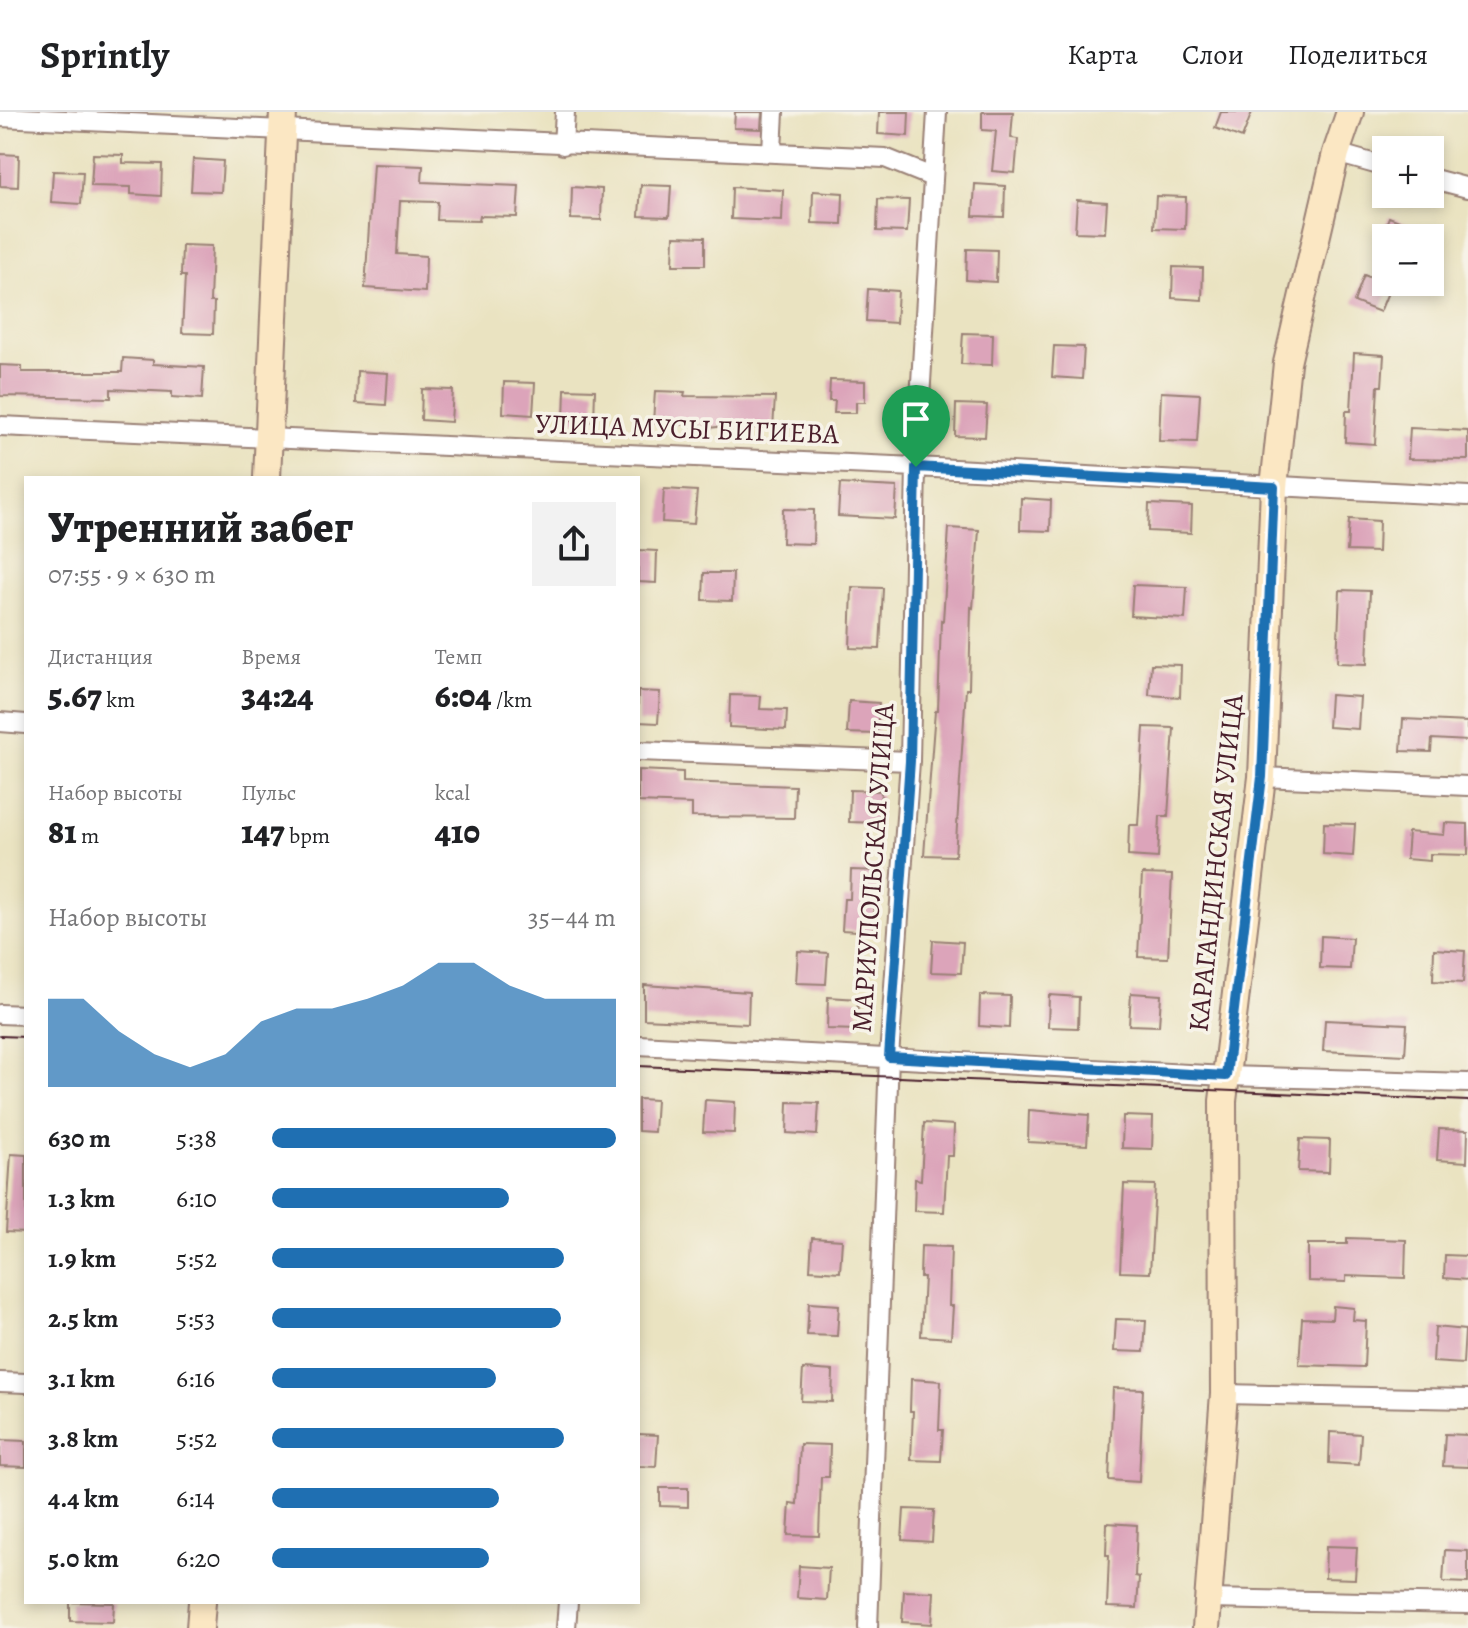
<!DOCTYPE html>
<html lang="ru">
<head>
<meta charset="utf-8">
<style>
  :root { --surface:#fff; --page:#f2f2f2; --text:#202124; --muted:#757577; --line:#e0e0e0; --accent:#1f6fb2 }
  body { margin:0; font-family:Alegreya,serif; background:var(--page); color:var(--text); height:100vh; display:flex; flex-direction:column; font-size:30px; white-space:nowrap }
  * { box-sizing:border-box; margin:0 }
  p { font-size:26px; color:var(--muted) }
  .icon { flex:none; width:44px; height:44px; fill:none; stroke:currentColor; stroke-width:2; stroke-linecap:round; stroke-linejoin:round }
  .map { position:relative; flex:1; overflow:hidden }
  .drawer { position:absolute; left:24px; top:364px; width:616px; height:1128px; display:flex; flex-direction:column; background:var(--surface); border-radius:0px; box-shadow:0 4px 12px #0003 }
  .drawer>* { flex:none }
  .tools { position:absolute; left:1372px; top:24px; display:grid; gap:16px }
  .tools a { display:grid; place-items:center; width:72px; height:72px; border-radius:0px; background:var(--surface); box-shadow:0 4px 12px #0003; font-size:40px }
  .pin { position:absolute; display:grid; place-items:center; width:68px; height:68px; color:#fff; margin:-82px -34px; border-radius:50% 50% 50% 0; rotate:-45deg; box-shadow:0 0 8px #0007 }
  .pin .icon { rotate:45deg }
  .round { display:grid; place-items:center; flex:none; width:84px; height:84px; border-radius:0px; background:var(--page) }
  .head { display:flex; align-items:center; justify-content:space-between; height:136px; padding:0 24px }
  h1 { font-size:44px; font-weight:800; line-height:60px }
  .stats { display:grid; grid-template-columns:repeat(3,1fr); gap:12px; height:136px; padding:8px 24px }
  .stats div { display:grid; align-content:center }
  .stats b { font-size:34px; font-weight:800 }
  .stats small { font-size:22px; font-weight:400 }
  .stats p { font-size:22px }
  .chart { height:224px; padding:16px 24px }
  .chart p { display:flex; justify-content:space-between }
  .chart svg { width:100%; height:144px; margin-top:8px; fill:var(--accent); opacity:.7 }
  ul { padding:0 24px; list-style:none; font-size:26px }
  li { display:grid; grid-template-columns:128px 96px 1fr; align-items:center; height:60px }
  li i { height:20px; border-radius:10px; background:var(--accent) }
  header { display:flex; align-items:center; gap:48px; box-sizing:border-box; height:112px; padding:0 40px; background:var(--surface); border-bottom:2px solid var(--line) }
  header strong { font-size:38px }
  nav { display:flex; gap:44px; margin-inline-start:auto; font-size:28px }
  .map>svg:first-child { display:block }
  .building { fill:#dca4ba }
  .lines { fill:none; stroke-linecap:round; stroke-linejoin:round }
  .street-casing { stroke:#9a8176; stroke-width:22 }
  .secondary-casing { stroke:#9a8176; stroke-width:30 }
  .street { stroke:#fff; stroke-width:18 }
  .secondary { stroke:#fbe7c3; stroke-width:26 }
  .tram { stroke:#4a1f2b; stroke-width:2 }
  .route-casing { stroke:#fff; stroke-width:16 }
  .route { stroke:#1f6fb2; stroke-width:10 }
  .labels { text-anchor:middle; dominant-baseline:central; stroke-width:7; stroke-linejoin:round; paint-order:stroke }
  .street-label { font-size:28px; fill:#4a1f2b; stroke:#f7f3e8 }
</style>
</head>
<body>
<header>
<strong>Sprintly</strong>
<nav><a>Карта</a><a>Слои</a><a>Поделиться</a></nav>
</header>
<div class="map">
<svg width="1468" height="1516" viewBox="0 0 1468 1516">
  <rect width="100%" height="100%" fill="#f7f3e8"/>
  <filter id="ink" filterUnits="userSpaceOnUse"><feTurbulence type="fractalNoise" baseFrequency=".0125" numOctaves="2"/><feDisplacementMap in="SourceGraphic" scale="16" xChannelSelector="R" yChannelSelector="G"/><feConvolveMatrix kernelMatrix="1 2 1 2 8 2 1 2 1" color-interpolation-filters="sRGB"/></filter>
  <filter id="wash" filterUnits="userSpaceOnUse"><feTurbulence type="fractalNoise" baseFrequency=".006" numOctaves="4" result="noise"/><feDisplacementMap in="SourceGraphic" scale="32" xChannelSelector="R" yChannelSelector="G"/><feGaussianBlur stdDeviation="1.8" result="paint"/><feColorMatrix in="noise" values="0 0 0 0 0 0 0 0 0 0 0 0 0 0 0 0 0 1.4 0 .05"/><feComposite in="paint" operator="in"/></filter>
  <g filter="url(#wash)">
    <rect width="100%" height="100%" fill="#eae3c1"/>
    <g id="blocks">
      <path class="building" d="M735,0H762L761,17L734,16Z
        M879,0H909L908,24L878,22Z
        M982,0H1013L1011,26L1018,27L1015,61L992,59L996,19L982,18Z
        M1221,0H1252L1242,26L1215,16Z
        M0,42L19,43L18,75L0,74Z
        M93,42L123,43V51L162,52L161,84L131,82V75L91,74Z
        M193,47L223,49L221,80L191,79Z
        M373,52L423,54L422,70L519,74L517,105L480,104L479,109L437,108L438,90L400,89L397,142L426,144L425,180L365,176Z
        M53,59L83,60L81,92L51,90Z
        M975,72L1005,74L1004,105L973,104Z
        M641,73L671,74L669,105L639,104Z
        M572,75L602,77L601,108L571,107Z
        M732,75L783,78L782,109L731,107Z
        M813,79L843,81L842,112L812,111Z
        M1156,84L1186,85L1185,117L1154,116Z
        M878,87L909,88L907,120L877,119Z
        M1077,88L1107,90L1105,121L1075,120Z
        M1389,105L1439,125V126H1381Z
        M674,124L705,125V153H673Z
        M182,133L212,134L210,190H214L213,222L182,221L185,164H181Z
        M967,137L997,138L996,170L966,168Z
        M1173,155L1203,156L1202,188L1172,186Z
        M1364,163L1391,173L1380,200L1354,190Z
        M868,177L898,179L896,211L866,209Z
        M963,221L993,222L992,253L961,252Z
        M1054,234L1084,235L1082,267L1052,265Z
        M1354,241L1384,243L1382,274H1378L1375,332L1345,330L1346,299H1351Z
        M123,246L153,248V252L204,255L202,287L172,285V280L111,277V286L0,284V253L22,254V260H122Z
        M357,259L388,261L386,293L356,291Z
        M830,268L865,269V290H856V301H834L835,289H829Z
        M504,270L535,271L533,303L503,301Z
        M422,277L453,278L451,310L421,308Z
        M565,277L595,278L594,310L564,308Z
        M655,279L685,280L684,284L775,285L773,317L725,314L701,317V313L653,311Z
        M1161,280L1200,282L1197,330L1159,329Z
        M956,292L987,293L985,325L955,324Z
        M1410,316L1468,319V348L1408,347Z
        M840,372L897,375L895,407L838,404Z
        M664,377L697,379L694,412L662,410Z
        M1021,386L1051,388L1050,419L1020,418Z
        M1149,392L1192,394L1191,421L1148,419Z
        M783,397L814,398L813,432L782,431Z
        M1349,407L1379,409L1378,440L1347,439Z
        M949,416L979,418L973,496L971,495L969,577H966L955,744L924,743L935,599H938L941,508L943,509Z
        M638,438L657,439L656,471L638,470Z
        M704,461H733L732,489L703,488Z
        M1133,473L1187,475L1185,507L1131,504Z
        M852,475L883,476L880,537L850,536Z
        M1340,478L1370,479L1367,552L1337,551Z
        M1151,552L1181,553L1180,585L1149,583Z
        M638,579L660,580L658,611L638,610Z
        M730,583L761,584L760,597L787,598L786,618L729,615Z
        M1330,583L1360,585L1358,617L1328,615Z
        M849,589L879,591L877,622L847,621Z
        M1403,607L1468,610V629L1432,627L1431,640L1401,639Z
        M1144,615L1174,616L1168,704H1160L1158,746L1128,744L1129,713H1138Z
        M638,658L683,660V670L795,674L794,706L692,705V692L638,690Z
        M850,678L881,679L879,711L849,710Z
        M1324,711L1355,712L1353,744L1323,742Z
        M1445,711L1468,712V743L1430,742V749L1406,747L1408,720L1444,723Z
        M851,758L882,759V777H875L873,820L842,818L844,787H850Z
        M1142,762L1172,763L1168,846L1138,845Z
        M1321,824L1352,826L1350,857L1320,856Z
        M933,828L963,830L961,861L931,860Z
        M1434,837L1465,839L1463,871L1433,869Z
        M798,839L828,841L826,872L796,871Z
        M644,873L749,880L748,912L644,907Z
        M1131,881L1161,883L1159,914L1129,913Z
        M980,883L1010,884L1009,916L979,914Z
        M1049,883L1079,885L1078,916L1048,915Z
        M828,885L858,887L857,918L827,917Z
        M1325,908L1407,912L1405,943L1323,939Z
        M638,987L656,988L654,1020L638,1019Z
        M705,988L735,990L734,1021L703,1020Z
        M788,990L819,991L817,1023L787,1021Z
        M1029,998L1089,1003L1087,1033L1028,1030Z
        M1123,1004L1153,1005L1152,1037L1122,1036Z
        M924,1011L954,1013L953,1044H947L944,1100L914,1099L915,1067L921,1068Z
        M1439,1017L1468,1018L1467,1050L1437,1048Z
        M1300,1027L1330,1028L1329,1060L1298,1059Z
        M11,1042L26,1043V1121L6,1120Z
        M1124,1072L1155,1073L1150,1161L1120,1160Z
        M812,1126L842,1128L840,1160L810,1158Z
        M1347,1126L1406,1128L1405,1166L1346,1164V1170L1308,1169V1132H1347Z
        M921,1134L951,1135L949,1194H953L951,1226L921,1224L924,1165H920Z
        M1445,1143L1468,1144V1168L1444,1166Z
        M809,1191L839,1193L837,1224L807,1223Z
        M1333,1194L1354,1196L1353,1208L1366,1209L1364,1255L1299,1253L1302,1206L1332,1207Z
        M1116,1207L1146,1208L1144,1240L1114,1239Z
        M1435,1215L1465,1218L1463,1252L1433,1250Z
        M803,1257L833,1259L832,1290L801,1289Z
        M911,1267L941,1269L939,1318H943L941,1349L911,1348L913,1299H910Z
        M1113,1276L1143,1277L1139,1370L1109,1368Z
        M1330,1320L1361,1322L1359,1353L1329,1351Z
        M638,1322L658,1323L656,1355L638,1354Z
        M1445,1322L1468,1323V1355L1443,1354Z
        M0,1328L26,1329V1355L0,1354Z
        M800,1332L830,1333L829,1365H821L819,1424L788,1423L790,1391L797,1392Z
        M660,1376H688V1395L660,1394Z
        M904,1397L934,1398L932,1430L902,1428Z
        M1107,1411L1137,1413L1135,1464L1139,1465L1137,1496L1107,1495L1109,1443H1106Z
        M1326,1434L1357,1435L1355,1467L1325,1466Z
        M1445,1438L1468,1439V1471L1443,1470Z
        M799,1454L829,1456L827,1488L797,1486Z
        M904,1479L934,1480L932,1512L902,1510Z
        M70,1490L114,1491L113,1510L70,1509Z"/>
    </g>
  </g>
  <g filter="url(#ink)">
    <use href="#blocks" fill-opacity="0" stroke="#9a8176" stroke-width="2"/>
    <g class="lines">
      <defs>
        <path id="street" d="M0,5L885,46L932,65
          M563,33L565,0
          M772,39L774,0
          M1336,41L1386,55
          M1430,66L1468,76
          M0,314L916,355L1468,384
          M0,610L26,612
          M638,639L910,649
          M1262,665L1468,674
          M0,902L26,903
          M638,933L1226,964L1468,971
          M0,1270L26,1271
          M1224,1282L1468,1287
          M1208,1487L1468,1492
          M566,1516L568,1490
          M868,1516L889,945L910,649L916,355L937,0"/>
        <path id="secondary" d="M267,366L283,0
          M200,1516L202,1490
          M1206,1516L1224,1282L1223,989L1262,665L1274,375L1287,251L1336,41L1350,0"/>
      </defs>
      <use href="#street" class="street-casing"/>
      <use href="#secondary" class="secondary-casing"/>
      <use href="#street" class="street"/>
      <use href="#secondary" class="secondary"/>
      <path class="tram" d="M0,924L26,925
        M638,954L1468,989"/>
    </g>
  </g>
  <g class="lines" filter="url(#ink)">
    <defs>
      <path id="route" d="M916,355L1274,375L1262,665L1226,964L889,945L910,649Z"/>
    </defs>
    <use href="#route" class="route-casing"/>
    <use href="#route" class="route"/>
  </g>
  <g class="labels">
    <g class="street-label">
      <text transform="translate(687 317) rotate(2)">УЛИЦА МУСЫ БИГИЕВА</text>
      <text transform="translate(1216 751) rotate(-84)">КАРАГАНДИНСКАЯ УЛИЦА</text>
      <text transform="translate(873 756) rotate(-86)">МАРИУПОЛЬСКАЯ УЛИЦА</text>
    </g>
  </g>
</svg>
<div class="tools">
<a>+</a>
<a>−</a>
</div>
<div class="pin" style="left:916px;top:355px;background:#1e9e55"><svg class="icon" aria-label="arrive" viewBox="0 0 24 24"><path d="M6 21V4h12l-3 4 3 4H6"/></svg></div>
<section class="drawer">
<div class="head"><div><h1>Утренний забег</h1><p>07:55 · 9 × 630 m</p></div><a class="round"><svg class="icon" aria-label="share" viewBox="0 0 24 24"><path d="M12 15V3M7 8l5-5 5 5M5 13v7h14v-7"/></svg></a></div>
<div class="stats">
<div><p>Дистанция</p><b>5.67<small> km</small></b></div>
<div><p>Время</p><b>34:24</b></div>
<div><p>Темп</p><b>6:04<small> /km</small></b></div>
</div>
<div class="stats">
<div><p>Набор высоты</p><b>81<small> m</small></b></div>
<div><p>Пульс</p><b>147<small> bpm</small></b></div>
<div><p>kcal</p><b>410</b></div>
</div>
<div class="chart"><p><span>Набор высоты</span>35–44 m</p>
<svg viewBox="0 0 160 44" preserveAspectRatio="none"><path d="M0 44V17L10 17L20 27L30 34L40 38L50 34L60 24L70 20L80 20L90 17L100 13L110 6L120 6L130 13L140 17L150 17L160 17V44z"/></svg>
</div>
<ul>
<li><b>630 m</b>5:38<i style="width:100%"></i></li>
<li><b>1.3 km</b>6:10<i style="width:69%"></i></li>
<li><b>1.9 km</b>5:52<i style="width:85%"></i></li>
<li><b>2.5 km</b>5:53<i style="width:84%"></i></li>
<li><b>3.1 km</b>6:16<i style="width:65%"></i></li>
<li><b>3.8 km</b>5:52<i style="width:85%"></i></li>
<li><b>4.4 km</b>6:14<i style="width:66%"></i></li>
<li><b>5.0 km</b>6:20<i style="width:63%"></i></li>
</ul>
</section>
</div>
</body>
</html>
